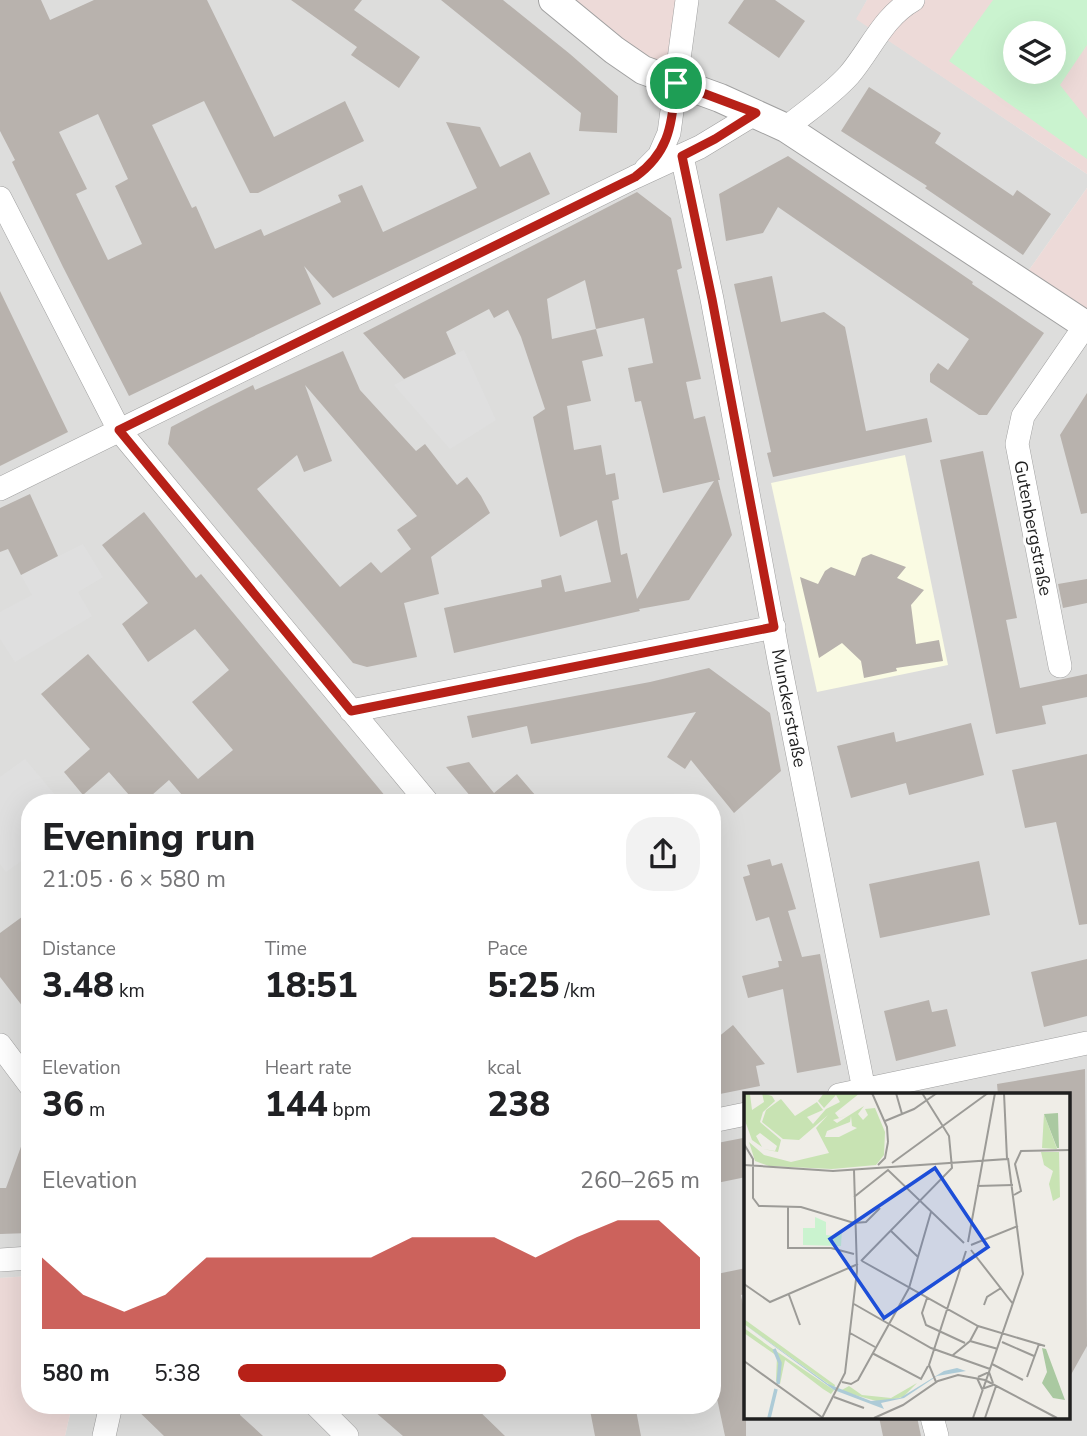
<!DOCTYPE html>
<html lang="en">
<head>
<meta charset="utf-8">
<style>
  :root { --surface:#fff; --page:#f2f2f2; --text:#202124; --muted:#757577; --accent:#b72118 }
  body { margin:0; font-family:"Nunito Sans",sans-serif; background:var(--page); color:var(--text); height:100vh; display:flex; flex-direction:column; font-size:26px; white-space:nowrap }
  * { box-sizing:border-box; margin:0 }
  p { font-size:23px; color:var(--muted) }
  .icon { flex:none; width:38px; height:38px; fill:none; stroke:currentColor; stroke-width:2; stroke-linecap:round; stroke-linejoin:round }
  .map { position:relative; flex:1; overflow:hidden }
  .drawer { position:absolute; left:21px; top:794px; width:700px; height:620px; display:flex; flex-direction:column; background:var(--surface); border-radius:28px; box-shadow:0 7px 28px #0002 }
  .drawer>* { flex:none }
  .controls { position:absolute; left:1003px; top:21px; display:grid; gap:14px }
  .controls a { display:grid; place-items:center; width:63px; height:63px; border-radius:50%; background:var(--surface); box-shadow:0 7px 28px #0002; font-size:35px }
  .pin { position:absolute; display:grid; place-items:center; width:60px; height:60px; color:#fff; margin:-30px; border:4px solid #fff; border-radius:50%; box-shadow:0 2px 7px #0007 }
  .round { display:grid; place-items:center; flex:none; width:74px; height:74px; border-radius:28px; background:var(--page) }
  .head { display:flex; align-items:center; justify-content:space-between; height:119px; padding:0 21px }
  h1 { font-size:38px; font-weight:800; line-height:52px }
  .metrics { display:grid; grid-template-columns:repeat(3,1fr); gap:10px; height:119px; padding:7px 21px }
  .metrics div { display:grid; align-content:center }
  .metrics b { font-size:35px; font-weight:800 }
  .metrics small { font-size:19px; font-weight:400 }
  .metrics p { font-size:19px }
  .chart { height:196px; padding:14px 21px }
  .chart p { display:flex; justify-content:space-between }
  .chart svg { width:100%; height:126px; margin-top:7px; fill:var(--accent); opacity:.7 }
  ul { padding:0 21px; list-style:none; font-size:23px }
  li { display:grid; grid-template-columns:112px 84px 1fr; align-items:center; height:52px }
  li i { height:18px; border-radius:9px; background:var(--accent) }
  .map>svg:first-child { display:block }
  .residential { fill:#dddddc; fill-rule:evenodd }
  .commercial { fill:#eddad8; fill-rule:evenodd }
  .education { fill:#fafbe3 }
  .park { fill:#caf3cf; fill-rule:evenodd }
  .parking { fill:#dfdfdf }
  .building { fill:#b8b2ad; fill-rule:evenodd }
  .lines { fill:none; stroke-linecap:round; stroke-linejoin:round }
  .minor-casing { stroke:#a0a0a0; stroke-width:24 }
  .tertiary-casing { stroke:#a0a0a0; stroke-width:30 }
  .minor { stroke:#fff; stroke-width:23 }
  .tertiary { stroke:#fff; stroke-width:28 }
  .route-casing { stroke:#fff; stroke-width:14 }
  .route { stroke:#b72118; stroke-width:9 }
  .labels { text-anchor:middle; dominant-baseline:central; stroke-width:6; stroke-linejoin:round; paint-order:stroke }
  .street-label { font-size:18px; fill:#1f1f1f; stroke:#fff }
  .inset-river { fill:none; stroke:#adcbd7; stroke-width:3.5 }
  .inset-road { fill:none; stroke:#9c9b97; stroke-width:2 }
  .view { fill:#1d4ed8; fill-opacity:0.15; stroke:#1d4ed8; stroke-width:3.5 }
  .inset-edge { fill:none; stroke:#1f1f1f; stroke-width:3.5 }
</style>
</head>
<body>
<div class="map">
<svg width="1087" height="1436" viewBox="0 0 1087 1436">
  <rect width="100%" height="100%" fill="#efede7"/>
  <path class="residential" d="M0,0H550L787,129L1087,328V1436H65L72,1405H712V803H30V1276L0,1278ZM746,1095H1068V1417H746Z
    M683,0H867L857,19L1087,174V188L1022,280L787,124L674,80Z"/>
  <path class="commercial" d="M555,0H683L674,80Z
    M867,0H1087V174L856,19ZM1015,33H1054V72H1015Z
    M1087,188V324L1022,280Z
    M30,1276V1405H72L65,1436H0V1278Z"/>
  <path class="education" d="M905,455L948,665L817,692L771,483Z"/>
  <path class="park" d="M993,0H1087V45L1060,85L1087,119V159L949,61ZM1015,33H1054V72H1015Z"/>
  <path class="parking" d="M464,350L496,420L450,449L394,385Z
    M83,544L103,577L78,592L92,616L15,662L0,639V612L32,595L21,575Z
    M25,759L62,803H30V855L6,872L0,864V777Z"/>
  <path class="building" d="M0,0H41L50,20L94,0H207L274,137L345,101L364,141L258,193H250L204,101L152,125L192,208L196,206L215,249L261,229L264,236L341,202L338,195L362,185L383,232L477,188L446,122L480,127L500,167L530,152L550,194L333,298L304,266L321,304L129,396L63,267L12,162L15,160L0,131ZM98,114L128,179L115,186L142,244L108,260L76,194L87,189L59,132Z
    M291,0H362L354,10L420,57L399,88L351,55L357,47Z
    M441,0H503L570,54L618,96L617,133L579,131L581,113Z
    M744,0H775L805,21L779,58L728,23Z
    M869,87L941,133L935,143L1013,196L1017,190L1051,214L1023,255L925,188L927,186L841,131Z
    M788,156L973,282L972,284L1044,333L987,415H979L930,382V374L938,363L948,370L969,339L778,207L763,233L726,241L719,194Z
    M637,192L671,218L682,268L677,270L701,379L686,382L694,419L705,416L720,480H718L732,535L689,600L639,609L640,611L454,653L444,608L542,587L541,580L561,575L565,592L611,582L597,520L560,537L533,417L545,409L521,337L508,310L494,318L489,309L446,332L456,354L404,379L363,333ZM585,280L596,329L552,339L547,299ZM644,318L653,363L628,368L635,402L641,401L663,493L714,481L637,599L627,553L621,555L612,501L619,499L615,473L606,475L601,445L574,450L567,406L591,401L582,361L603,356L596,329Z
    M772,276L781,322L824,312L845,327L866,431L927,418L932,442L773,477L767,453L771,452L734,284Z
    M0,291L68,432L0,466Z
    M343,351L360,390L416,451L425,444L457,485L467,477L481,496L490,513L431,557L439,594L404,603L417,657L367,667L353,663L168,444L171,427L211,406L253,385L255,390ZM305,385L417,516L397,530L411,549L381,573L371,562L340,587L257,489L297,455L304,472L332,461Z
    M1087,393V513L1081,514L1060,435Z
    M983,451L1017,618L1006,620L1020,688L1087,674V697L1042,706L1046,724L996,734L940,460Z
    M30,494L58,556L21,575L8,549L0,552V508Z
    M144,512L196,578L201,574L391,803H189L169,780L143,803H136L109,772L83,795L64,772L90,749L41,694L88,654L198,779L233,750L192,702L229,670L195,629L148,662L122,624L148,603L102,545Z
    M871,554L906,567L897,578L924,590L911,605L916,644L939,640L943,661L896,668L897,671L864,678L861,661L842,643L819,658L800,577L818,584L825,571L831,567L855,576L862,558Z
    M1087,579V603L1063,608L1058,584Z
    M709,668L770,713L781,771L734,813L691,760L685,769L667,757L696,712L531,744L527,726L472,738L467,716L650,682Z
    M971,723L984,775L909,795L906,783L851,798L837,746L894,732L896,742Z
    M1087,754V924L1079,925L1056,822L1025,828L1012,770Z
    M469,762L494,793L517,774L542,803H476L446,767Z
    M770,859L772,866L782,863L796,909L788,911L802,957L820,954L841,1065L797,1073L783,989L748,998L742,976L779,967L778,961H782L769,917L756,921L743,877L750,875L747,865Z
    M979,861L990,915L880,938L869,884Z
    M30,911V1016L0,977V933Z
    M1087,959V1016L1044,1027L1031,972Z
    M929,1000L932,1012L947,1009L956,1046L896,1061L884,1011Z
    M733,1025L765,1064L756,1066L760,1086L720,1094L712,1084V1042Z
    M1085,1069L1087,1346L1068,1380V1095H998L997,1084Z
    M27,1130H30V1233L0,1234V1188H6Z
    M743,1138L746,1152V1177L712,1184V1144Z
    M746,1268V1294L741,1295L746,1319V1436H725L712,1375V1275Z
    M132,1405H241L240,1415L263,1436H164Z
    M367,1405H473L505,1436H403Z
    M589,1405H635L641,1436H595Z
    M879,1417H917L921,1436H883Z"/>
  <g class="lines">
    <defs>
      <path id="minor" d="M786,128C807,111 831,95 849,75C871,49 883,17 913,0
        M682,156L712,299L779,660L865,1095
        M646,169L659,156L669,133L687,0
        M0,198L119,430L428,803
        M0,489L635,177L700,147L756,113
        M1060,666L1017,444L1023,416L1087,323
        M351,711L774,627
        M0,1045L30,1085
        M839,1095L1087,1043
        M712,1121L746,1114
        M0,1260L30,1258
        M316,1405L347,1436
        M932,1417L937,1436
        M104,1436L111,1405"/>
      <path id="tertiary" d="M553,0L614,50L643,70L720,98L786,128L1087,326"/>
    </defs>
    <use href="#minor" class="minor-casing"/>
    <use href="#tertiary" class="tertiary-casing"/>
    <use href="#minor" class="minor"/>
    <use href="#tertiary" class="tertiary"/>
  </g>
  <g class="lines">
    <defs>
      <path id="route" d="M676,83L756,113L715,139L682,156L712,299L774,627L351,711L119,430L635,177C671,151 671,124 676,83Z"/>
    </defs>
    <use href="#route" class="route-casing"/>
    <use href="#route" class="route"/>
  </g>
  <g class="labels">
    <g class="street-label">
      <text transform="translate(1033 528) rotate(79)">Gutenbergstraße</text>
      <text transform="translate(789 708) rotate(79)">Munckerstraße</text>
    </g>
  </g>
  <g transform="translate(744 1093)">
    <rect width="326" height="326" fill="#efede7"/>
    <path d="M0,0L6,1L8,17L20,9L18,0L28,3L31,8L19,19L16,29L37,47L34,59L19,56L31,58L33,53L16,40L12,43L18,54L8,47L0,25ZM80,0H116L91,20L95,25L105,22L89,27L93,30L120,13L114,21L119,27L124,22L121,16L131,15L141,39L140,62L132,72L88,76L25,73L11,68L5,49L20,62L47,69L85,60L72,35L84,22L55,47L39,46L18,29L22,17L37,6L51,23L73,9L79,17L63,24L69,31L82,16L96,9L92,2L80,15L74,8ZM107,23L108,33L113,35L95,44H81L83,38L106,29ZM300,21L313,56H312L298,55ZM297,59H315L316,104L309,108L305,91L309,78L300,72ZM0,226L91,292L90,295L0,231ZM0,235L26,254L90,297L87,301L79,296L41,267L36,291L32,288L33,263L0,240ZM173,290L159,304L136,309L96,298L105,293L118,302L147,305Z" fill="#c8e3b3" fill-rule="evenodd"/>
    <path d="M314,20L315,55H313L300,21ZM298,255L302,256L321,307L309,305L298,290L303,279Z" fill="#aac9a1"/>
    <path d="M71,124L82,129V142L93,143L98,136L97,153L59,152V135H71Z" fill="#caf3cf"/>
    <path d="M0,231L84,291L127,308L156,305L200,278L213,275L222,278L193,283L160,305L137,310L140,316L90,297Z" fill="#adcbd7"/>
    <path class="inset-river" d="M30,256L36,270L34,291M25,325L32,296"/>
    <path class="inset-road" d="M128,0L143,34L144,49M152,0L158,21M141,28L170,16L193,0M0,51L9,66V105L15,113L57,114L110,130L122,129L136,115M148,70L244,0M0,72L89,78L263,66L260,0M134,72L141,65L144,49M233,93L269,92M270,102L277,98L271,71L277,58L326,57M110,104L144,77L220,150M44,113V155H87L110,161M147,138L174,164M224,149L251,0M227,152L274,133M227,157L269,211M117,168L208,75L205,43L178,0M118,168L234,233L301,253M0,191L26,209L114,171M45,202L56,232M183,205L178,220L182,232L221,250M110,211L187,255L246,276M240,212L243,204L257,195M106,240L131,254M226,248L254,256M258,249L290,263M128,260L177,286L184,273M209,262L226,248L234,233M0,268L79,325M248,271L279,287M234,284L245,279L249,290M283,284L295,251M233,285L238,296L249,292M98,289L107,291L114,287L165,195L187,119M192,289L185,272L222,158M90,304L120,315M78,325L101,280L113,178L110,77M130,325L159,312L194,288L214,282L241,287L313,325M229,325L279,181L264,65M241,325L252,293"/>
    <path class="view" d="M191,75L244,154L140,225L86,146Z"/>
    <rect width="326" height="326" class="inset-edge"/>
  </g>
</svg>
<div class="controls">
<a><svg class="icon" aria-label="layers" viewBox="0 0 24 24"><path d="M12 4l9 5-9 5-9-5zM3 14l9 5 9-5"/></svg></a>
</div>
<div class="pin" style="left:676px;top:83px;background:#1e9e55"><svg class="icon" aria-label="arrive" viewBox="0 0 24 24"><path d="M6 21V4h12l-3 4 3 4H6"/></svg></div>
<section class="drawer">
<div class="head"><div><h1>Evening run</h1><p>21:05 · 6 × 580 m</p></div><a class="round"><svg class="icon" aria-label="share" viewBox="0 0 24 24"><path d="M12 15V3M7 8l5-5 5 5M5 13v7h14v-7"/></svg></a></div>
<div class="metrics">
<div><p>Distance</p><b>3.48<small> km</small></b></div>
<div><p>Time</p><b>18:51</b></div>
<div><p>Pace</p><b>5:25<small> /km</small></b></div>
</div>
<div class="metrics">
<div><p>Elevation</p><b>36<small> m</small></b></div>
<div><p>Heart rate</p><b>144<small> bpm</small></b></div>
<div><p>kcal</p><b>238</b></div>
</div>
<div class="chart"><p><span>Elevation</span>260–265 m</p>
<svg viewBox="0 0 160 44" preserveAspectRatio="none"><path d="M0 44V19L10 32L20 38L30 32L40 19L50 19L60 19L70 19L80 19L90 12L100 12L110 12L120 19L130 12L140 6L150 6L160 19V44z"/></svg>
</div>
<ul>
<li><b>580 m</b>5:38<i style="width:58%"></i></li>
</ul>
</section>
</div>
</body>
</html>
